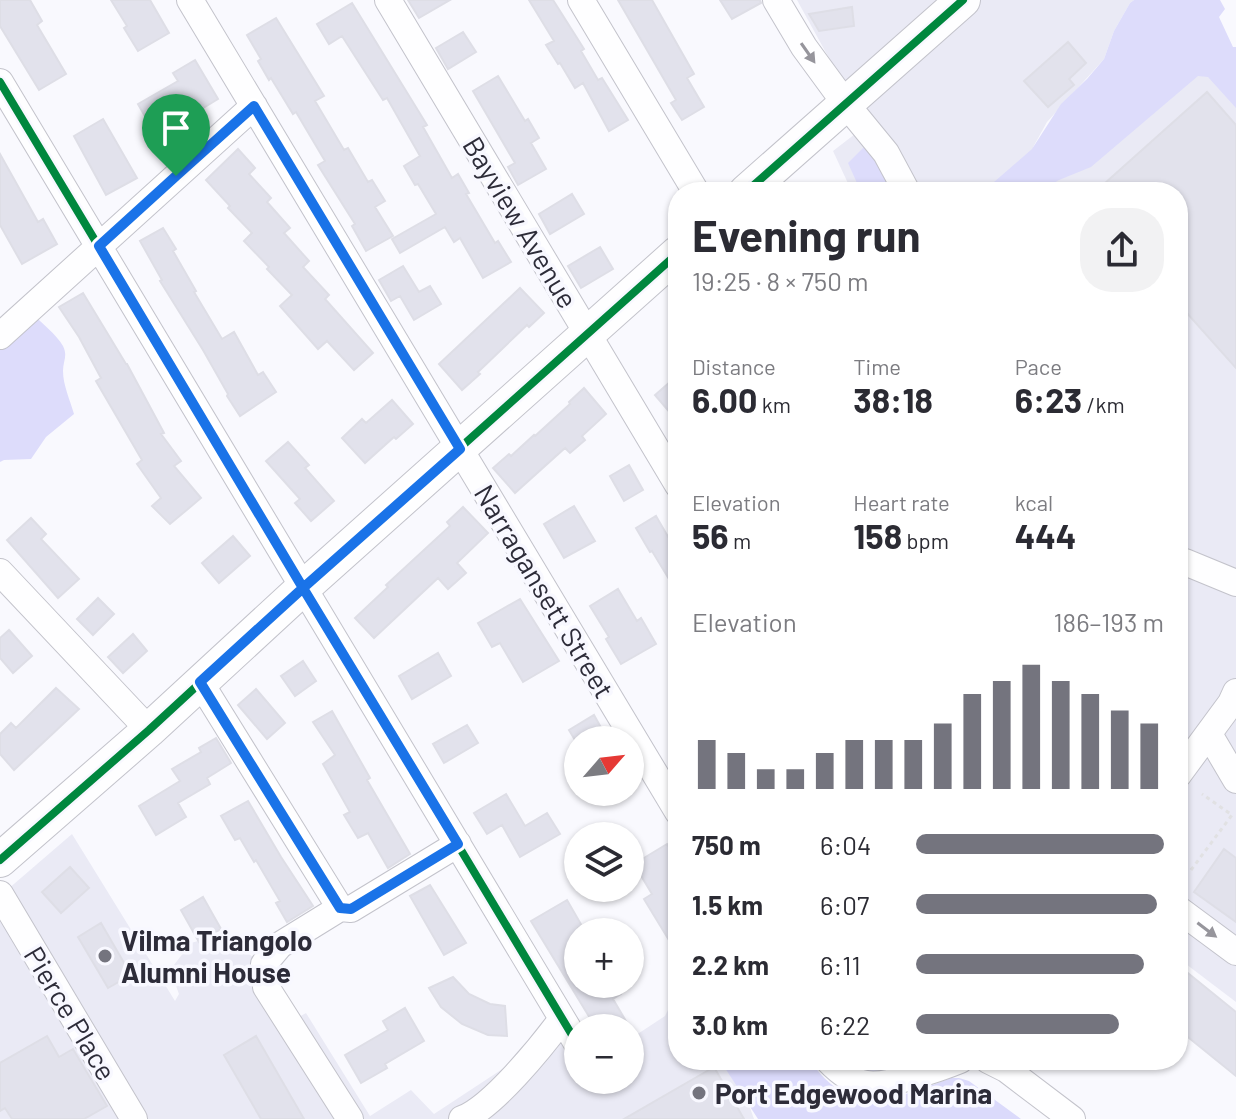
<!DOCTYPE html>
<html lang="en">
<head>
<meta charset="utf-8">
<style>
  :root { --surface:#fff; --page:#f2f2f3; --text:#2b2b33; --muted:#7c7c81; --accent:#74747e }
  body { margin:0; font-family:Barlow,sans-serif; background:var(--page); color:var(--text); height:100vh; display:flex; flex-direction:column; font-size:30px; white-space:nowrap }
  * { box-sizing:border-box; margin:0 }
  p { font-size:26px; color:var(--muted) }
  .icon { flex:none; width:44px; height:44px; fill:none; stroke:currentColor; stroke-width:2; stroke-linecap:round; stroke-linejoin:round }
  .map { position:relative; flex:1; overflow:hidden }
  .side { position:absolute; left:668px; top:182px; width:520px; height:888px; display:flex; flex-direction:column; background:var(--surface); border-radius:32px; box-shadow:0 2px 6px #0004 }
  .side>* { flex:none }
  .needle { width:52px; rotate:62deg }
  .fabs { position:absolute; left:564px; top:726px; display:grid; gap:16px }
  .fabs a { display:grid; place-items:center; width:80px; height:80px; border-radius:50%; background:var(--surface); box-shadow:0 2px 6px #0004; font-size:40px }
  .pin { position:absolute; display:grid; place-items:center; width:68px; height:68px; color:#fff; margin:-82px -34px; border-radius:50% 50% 50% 0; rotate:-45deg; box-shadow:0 0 8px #0007 }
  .pin .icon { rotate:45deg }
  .round { display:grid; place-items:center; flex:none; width:84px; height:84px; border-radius:32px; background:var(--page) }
  .summary { display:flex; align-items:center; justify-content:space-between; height:136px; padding:0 24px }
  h1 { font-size:44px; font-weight:700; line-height:60px }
  .metrics { display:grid; grid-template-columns:repeat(3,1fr); gap:12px; height:136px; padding:8px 24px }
  .metrics div { display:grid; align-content:center }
  .metrics b { font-size:34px; font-weight:700 }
  .metrics small { font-size:22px; font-weight:400 }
  .metrics p { font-size:22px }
  .chart { height:224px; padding:16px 24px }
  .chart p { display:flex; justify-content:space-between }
  .chart svg { width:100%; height:144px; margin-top:8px; stroke:var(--accent); stroke-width:6 }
  ul { padding:0 24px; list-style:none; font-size:26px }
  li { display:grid; grid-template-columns:128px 96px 1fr; align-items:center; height:60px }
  li i { height:20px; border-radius:10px; background:var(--accent) }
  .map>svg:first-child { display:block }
  .built { fill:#eaeaf5 }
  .green { fill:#dbdafb }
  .forest { fill:#dddcfb }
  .building { fill:#e2e2ec; stroke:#dedee6; stroke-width:2 }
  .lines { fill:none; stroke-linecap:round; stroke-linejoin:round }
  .minor-casing { stroke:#c3c3cb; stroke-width:28 }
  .major-casing { stroke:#c3c3cb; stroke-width:36 }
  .path { stroke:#e1e1e3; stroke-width:3; stroke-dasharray:4 4; stroke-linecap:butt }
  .minor { stroke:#fefeff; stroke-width:26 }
  .major { stroke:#fefeff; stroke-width:34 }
  .cycleway-casing { stroke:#f8f8ff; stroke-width:13 }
  .cycleway { stroke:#00873e; stroke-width:8 }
  .oneway { fill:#96959c }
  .route-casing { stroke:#fff; stroke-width:16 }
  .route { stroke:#1a73e8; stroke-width:10 }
  .poi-dot { fill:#74747e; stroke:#f8f8ff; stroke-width:3 }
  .labels { text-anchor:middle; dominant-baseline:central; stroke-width:7; stroke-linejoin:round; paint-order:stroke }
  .street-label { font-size:28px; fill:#2d2c39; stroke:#f8f8ff }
  .poi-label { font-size:28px; font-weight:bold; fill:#2d2c39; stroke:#f8f8ff; text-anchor:start }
</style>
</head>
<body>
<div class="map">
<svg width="1236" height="1119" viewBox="0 0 1236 1119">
  <rect width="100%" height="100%" fill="#f9f9fe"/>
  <path class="built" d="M797,0H1134L1130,3L1114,31L1104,59L1047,122L1032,149L1011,166L1192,12L1236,56V1002L1178,958V192H852L833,151L868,124L857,109Z
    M72,834L175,1001L179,994L170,970L191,943L223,934L258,961L285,1025L306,1013L370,1116L411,1090L434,1114L563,1029L578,1050V1080H630V1039L665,1016L678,990V1060H755L741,1083L754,1119H0V896Z"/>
  <path class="green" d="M738,1060H810C849,1119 896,1099 951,1078H959L969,1081L1021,1119H758L725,1068Z
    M843,1060H925L896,1071L862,1074Z"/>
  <path class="forest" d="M1134,0H1220L1225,9L1219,17L1233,47H1236V108L1208,77L1198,76L1091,167L1059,180L1039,192H975L994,182L1032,149L1061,104L1087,79L1104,59L1114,31L1130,3Z
    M875,136L910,192H861L848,163Z
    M32,314C42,323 56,334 63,346C68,356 63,361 63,371C63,385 70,400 74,414L46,437L31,459L4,460L0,462V337Z"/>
  <path class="building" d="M0,0H30L42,21L37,25L66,74L39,90L0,26Z
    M111,0H150L169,33L138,51L124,28L127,26Z
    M408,0H450L419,18Z
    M529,0H553L584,49L581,51L598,80L602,78L628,120L609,131L583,83L575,88L560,63L558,64L546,45L554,41Z
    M618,0H652L694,74L687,78L704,107L682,120L671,103L676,100Z
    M720,0H760L761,3L732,19Z
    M352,3L427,125L423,127L452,178L458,174L469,193L466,194L495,243L498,241L511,262L483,278L460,238L454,242L445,227L400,253L392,239L436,214L418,184L415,185L404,166L420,156L387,98L383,100L342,36L329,44L317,24Z
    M852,7L854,26L819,31L809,14Z
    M276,18L324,96L315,101L344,150L348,148L368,182L372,180L385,201L375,207L393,236L366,251L352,226L355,224L318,165L325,161L296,112L293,114L271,78L269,80L258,61L261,59L247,35Z
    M463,32L476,52L448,69L436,48Z
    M1068,42L1086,63L1069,79L1074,85L1048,107L1024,81Z
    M195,60L218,99L182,121L185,126L159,141L138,104L178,81L173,73Z
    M498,76L525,121L528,119L539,138L531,143L546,169L518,185L508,167L515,163L473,91Z
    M1207,92L1236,125V368L1178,303V192H1095Z
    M103,119L137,178L106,195L74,136Z
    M238,149L255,168L249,174L271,198L267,202L290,228L284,233L309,261L303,267L329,295L325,299L373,353L354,370L327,341L318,349L280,306L292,295L267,269L269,267L244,241L252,233L228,208L230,206L206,180Z
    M0,154L38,222L43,219L57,244L22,264L0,225Z
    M572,194L584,214L550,234L539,214Z
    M163,228L176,249L173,251L196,291L194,292L222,339L234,332L258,375L263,372L276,392L240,416L227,396L228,394L203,350L160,281L162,280L140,241Z
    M600,247L613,269L581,288L568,266Z
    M403,266L419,292L430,286L441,304L414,320L400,296L391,301L379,280Z
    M520,288L544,313L529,327L527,325L478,372L480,374L462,390L439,364Z
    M83,293L126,364H127L164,433L161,434L181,461L174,466L201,498L170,524L152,506L161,498L137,464L142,460L96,381L101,378L79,337L59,307Z
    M678,375V422L655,395Z
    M584,388L606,414L582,436L585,440L570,453L565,448L515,493L493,468L509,454L511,456L534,435L535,436L570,404L569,402Z
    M392,400L413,424L396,439L394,437L365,463L342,438L362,419L366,423Z
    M288,442L309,465L305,468L334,501L311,521L295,503L300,499L266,461Z
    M629,465L643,490L624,501L610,476Z
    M574,506L595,541L564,558L544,524Z
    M463,507L488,533L457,563L466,573L448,589L438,578L374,638L355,618L388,587L386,585L450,526L447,522Z
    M656,516L678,554V594L652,551L650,552L636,528Z
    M31,518L46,534L41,539L79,579L58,598L7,540Z
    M233,536L250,556L219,583L202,563Z
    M618,589L637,621L641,618L656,644L621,664L606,639L609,637L590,606Z
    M98,598L114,614L93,635L77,619Z
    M520,599L559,661L523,682L500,643L492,647L478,623Z
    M9,630L32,656L13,673L0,658V638Z
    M133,634L147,651L123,673L108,657Z
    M438,653L451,676L412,699L399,676Z
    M303,661L316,681L295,696L281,676Z
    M56,688L79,709L14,770L0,754V734L11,723L16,728Z
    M256,689L285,723L267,739L238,705Z
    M332,711L370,778L367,780L410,854L388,868L368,833L358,838L344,815L350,812L323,764L335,755L313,722Z
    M594,715L604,733L592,740H575L569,730Z
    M467,725L478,743L444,763L433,744Z
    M216,738L231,763L207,778L210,784L178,803L186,817L156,835L139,806L180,781L172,769L201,752L199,748Z
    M506,794L525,826L547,813L560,834L520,857L502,825L487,834L474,813Z
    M248,801L281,857L313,906L287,922L276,903L280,901L256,860L254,862L240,838L235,840L221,816Z
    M667,844L678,862V955L644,899L652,894L634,864Z
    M1224,849L1236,858V922L1194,892Z
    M70,867L89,888L61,913L42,892Z
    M430,885L466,943L444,955L410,896Z
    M203,897L221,929L199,942L181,910Z
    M567,900L582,926L578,928V984H615L621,994L613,999L630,1028H596L531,921Z
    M101,923L131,975L108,988L78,937Z
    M1178,965L1236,1012V1076L1178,1029Z
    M453,977L469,994L490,1004L505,1006L507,1036L488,1035L462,1024L441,1007L429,988Z
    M405,1008L424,1041L385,1064L387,1068L361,1083L345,1055L388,1030L383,1021Z
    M47,1036L59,1057L73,1049L107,1106L84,1119H12L5,1108L0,1111V1063Z
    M256,1036L304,1119H261L224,1055Z
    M714,1067L744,1119H624Z"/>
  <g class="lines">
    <defs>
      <path id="minor" d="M190,0L678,812
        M388,0L678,485
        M581,0L696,192
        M776,0L804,47L845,103L886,153L907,192
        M0,82L578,1045
        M0,336L254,106
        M1178,563L1185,562L1236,583
        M0,572L149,730
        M200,682L340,908
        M1209,734L1236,780
        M1178,775L1231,703L1236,692
        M0,894L134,1119
        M1178,909L1236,952
        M828,1060C856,1089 873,1089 910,1077C927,1072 943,1067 960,1060
        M988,1060L1006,1069L1072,1119
        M350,1119L266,987L264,964L280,945L340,908L351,909L458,844
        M462,1119C492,1108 542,1046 562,1019"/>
      <path id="major" d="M746,192L963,0
        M0,860L149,730L303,588L678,253"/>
    </defs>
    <use href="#minor" class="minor-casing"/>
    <use href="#major" class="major-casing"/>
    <path class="path" d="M1191,870L1232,815L1202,794"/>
    <use href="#minor" class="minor"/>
    <use href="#major" class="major"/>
    <defs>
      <path id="cycleway" d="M0,82L578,1045
        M746,192L963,0
        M0,860L149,730L303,588L678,253"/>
    </defs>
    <use href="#cycleway" class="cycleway-casing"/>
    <use href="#cycleway" class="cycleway"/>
  </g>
  <defs><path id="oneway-solid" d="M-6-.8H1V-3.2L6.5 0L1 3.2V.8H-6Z" transform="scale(2)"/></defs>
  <g class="oneway">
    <use href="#oneway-solid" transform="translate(808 53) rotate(55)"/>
    <use href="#oneway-solid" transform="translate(1207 930) rotate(37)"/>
  </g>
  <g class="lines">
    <defs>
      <path id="route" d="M176,176L99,246L303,588L200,682L340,908L351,909L458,844L303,588L460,449L254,106L176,176"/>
    </defs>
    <use href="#route" class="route-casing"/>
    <use href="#route" class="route"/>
  </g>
  <g class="poi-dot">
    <circle cx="105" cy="956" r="8"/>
    <circle cx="699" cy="1093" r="8"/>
  </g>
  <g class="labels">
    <g class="street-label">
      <text transform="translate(521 222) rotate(59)">Bayview Avenue</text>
      <text transform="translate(545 591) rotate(59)">Narragansett Street</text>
      <text transform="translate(71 1013) rotate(59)">Pierce Place</text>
    </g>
    <g class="poi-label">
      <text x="121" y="940">Vilma Triangolo<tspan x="121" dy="32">Alumni House</tspan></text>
      <text x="715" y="1093">Port Edgewood Marina</text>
    </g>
  </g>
</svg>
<div class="fabs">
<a><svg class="needle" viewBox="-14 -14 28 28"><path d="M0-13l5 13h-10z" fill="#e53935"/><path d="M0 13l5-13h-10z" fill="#7c7c81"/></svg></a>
<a><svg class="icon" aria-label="layers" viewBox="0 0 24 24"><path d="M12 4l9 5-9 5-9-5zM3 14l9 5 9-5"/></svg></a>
<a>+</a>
<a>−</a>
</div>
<div class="pin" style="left:176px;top:176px;background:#1e9e55"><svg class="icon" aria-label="arrive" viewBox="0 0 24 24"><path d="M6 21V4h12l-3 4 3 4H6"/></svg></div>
<section class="side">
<div class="summary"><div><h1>Evening run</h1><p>19:25 · 8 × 750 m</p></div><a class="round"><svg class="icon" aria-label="share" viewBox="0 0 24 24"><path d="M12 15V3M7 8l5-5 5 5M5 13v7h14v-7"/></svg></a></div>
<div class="metrics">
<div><p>Distance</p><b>6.00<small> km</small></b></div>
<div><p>Time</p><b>38:18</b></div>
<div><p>Pace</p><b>6:23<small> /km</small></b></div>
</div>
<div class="metrics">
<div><p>Elevation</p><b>56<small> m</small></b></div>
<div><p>Heart rate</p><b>158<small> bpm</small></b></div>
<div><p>kcal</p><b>444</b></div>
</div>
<div class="chart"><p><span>Elevation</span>186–193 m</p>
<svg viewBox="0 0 160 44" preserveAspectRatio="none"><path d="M5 44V29M15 44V33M25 44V38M35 44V38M45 44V33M55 44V29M65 44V29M75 44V29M85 44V24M95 44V15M105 44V11M115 44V6M125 44V11M135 44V15M145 44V20M155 44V24"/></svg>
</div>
<ul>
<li><b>750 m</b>6:04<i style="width:100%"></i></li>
<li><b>1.5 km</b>6:07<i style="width:97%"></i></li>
<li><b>2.2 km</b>6:11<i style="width:92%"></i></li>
<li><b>3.0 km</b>6:22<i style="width:82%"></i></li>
</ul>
</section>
</div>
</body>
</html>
